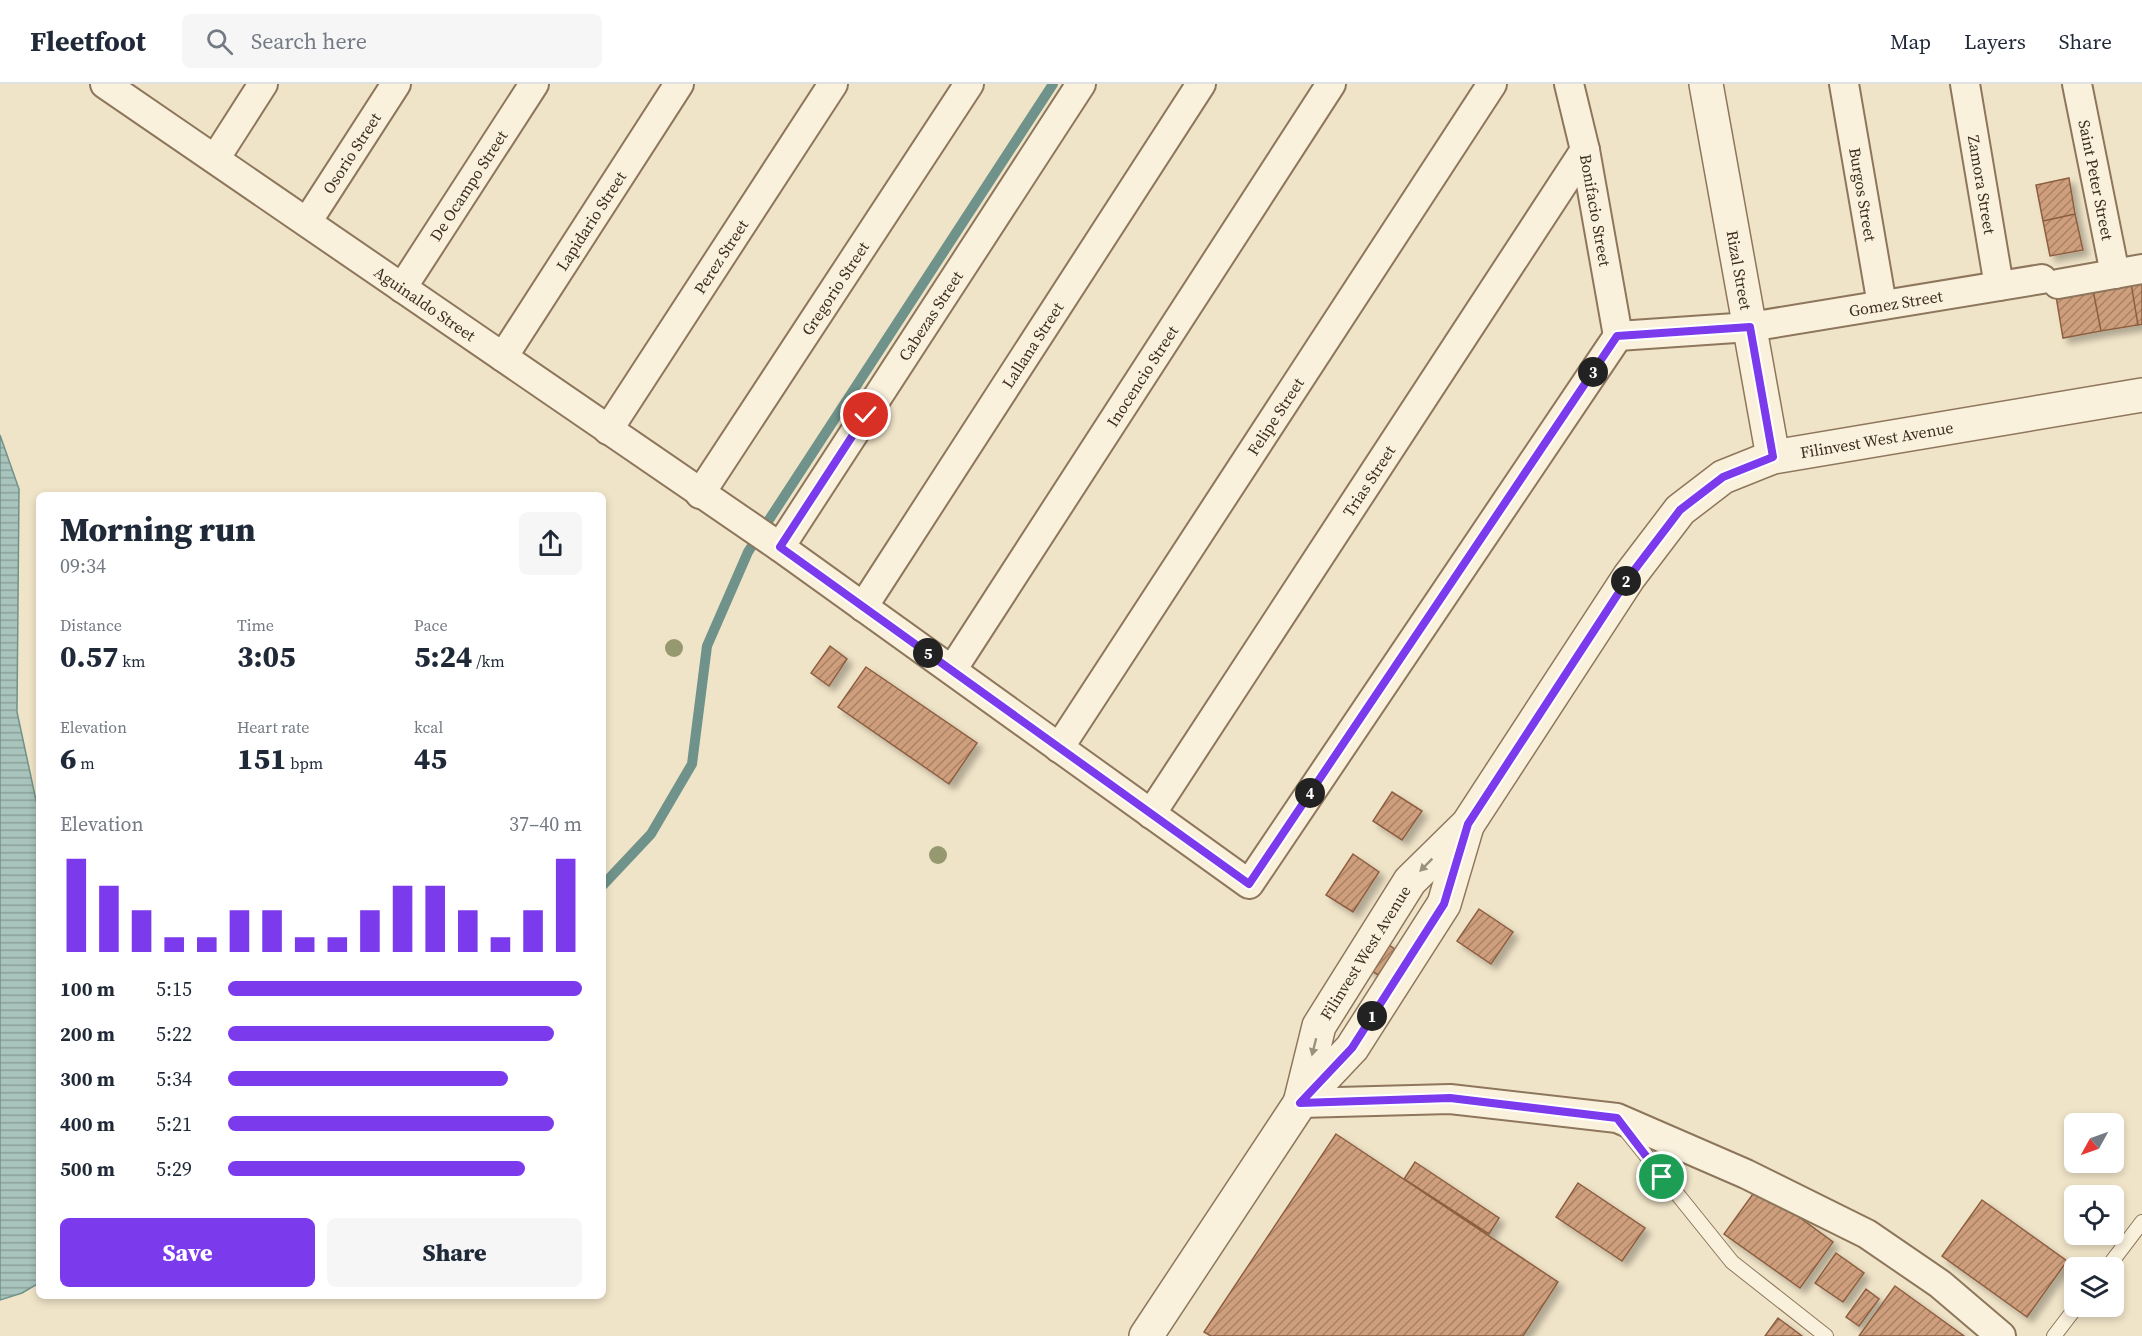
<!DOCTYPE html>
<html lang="en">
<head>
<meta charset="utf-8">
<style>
  :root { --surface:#fff; --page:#f6f6f7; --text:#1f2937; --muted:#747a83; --line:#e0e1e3; --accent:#7c3aed }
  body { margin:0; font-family:"Source Serif 4",serif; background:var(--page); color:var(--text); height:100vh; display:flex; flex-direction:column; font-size:22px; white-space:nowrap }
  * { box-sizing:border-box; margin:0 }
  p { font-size:20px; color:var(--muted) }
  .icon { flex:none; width:33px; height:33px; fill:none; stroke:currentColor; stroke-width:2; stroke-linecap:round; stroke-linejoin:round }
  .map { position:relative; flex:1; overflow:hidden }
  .sheet { position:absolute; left:36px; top:408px; width:570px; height:807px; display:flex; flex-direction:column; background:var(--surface); border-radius:9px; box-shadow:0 3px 9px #0003 }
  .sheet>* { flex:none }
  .needle { width:39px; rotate:230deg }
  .controls { position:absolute; left:2064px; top:1029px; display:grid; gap:12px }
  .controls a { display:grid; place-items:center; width:60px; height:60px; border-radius:9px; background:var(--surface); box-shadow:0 3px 9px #0003; font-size:30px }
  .pin { position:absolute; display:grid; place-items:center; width:51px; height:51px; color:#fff; margin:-26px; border:3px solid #fff; border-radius:50%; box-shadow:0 2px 6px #0007 }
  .km { position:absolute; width:30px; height:30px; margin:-15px; border-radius:50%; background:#222; color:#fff; font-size:16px; line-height:30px; text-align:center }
  .round { display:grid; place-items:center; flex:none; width:63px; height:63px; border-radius:9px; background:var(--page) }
  .head { display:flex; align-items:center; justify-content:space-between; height:102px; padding:0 24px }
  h1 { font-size:33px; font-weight:800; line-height:45px }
  .stats { display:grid; grid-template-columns:repeat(3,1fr); gap:9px; height:102px; padding:6px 24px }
  .stats div { display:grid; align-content:center }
  .stats b { font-size:30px; font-weight:800 }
  .stats small { font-size:16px; font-weight:400 }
  .stats p { font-size:16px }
  .chart { height:168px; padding:12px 24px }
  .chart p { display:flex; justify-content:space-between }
  .chart svg { width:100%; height:108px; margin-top:6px; stroke:var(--accent); stroke-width:6 }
  .button { display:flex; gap:12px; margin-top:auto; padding:12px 24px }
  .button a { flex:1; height:69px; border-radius:9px; background:var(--accent); color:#fff; font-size:24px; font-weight:800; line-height:69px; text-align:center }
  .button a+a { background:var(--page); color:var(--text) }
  ul { padding:0 24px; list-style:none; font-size:20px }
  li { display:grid; grid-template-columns:96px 72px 1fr; align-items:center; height:45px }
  li i { height:15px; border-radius:8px; background:var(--accent) }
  header { display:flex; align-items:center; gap:36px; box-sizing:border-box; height:84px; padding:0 30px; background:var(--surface); border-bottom:2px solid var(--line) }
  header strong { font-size:28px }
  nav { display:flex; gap:33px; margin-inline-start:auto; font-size:21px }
  .search { width:420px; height:54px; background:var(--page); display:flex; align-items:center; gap:15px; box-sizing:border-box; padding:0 21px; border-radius:9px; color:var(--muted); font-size:22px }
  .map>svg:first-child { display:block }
  .water { fill:url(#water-rules); stroke:#6f938a; stroke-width:1.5 }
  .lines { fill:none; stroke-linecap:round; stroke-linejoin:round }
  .stream { stroke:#6f938a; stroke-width:10 }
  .building { fill:url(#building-hatch); stroke:#8d5f41; stroke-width:1.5; filter:url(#shadow) }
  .service-casing { stroke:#8d765c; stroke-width:16 }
  .minor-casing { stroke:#8d765c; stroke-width:32 }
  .tertiary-casing { stroke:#8d765c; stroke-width:36 }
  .service { stroke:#faf1dc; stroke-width:14 }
  .minor { stroke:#faf1dc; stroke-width:28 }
  .tertiary { stroke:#faf1dc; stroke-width:33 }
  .tree { fill:#96986f }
  .oneway { fill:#9c907e }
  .route-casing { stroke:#fff; stroke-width:12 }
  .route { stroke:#7c3aed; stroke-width:8 }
  .labels { text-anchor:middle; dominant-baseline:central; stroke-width:4.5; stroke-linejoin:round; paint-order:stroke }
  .street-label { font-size:16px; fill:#3d2e20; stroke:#f7eed8 }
</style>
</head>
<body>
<header>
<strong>Fleetfoot</strong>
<div class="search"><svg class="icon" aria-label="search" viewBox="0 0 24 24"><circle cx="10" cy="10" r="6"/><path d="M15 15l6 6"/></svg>Search here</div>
<nav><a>Map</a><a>Layers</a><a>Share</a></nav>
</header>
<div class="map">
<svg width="2142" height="1252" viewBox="0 0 2142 1252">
  <defs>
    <pattern id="water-rules" width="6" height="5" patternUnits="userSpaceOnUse" patternTransform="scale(1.5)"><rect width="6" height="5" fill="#a9c4bc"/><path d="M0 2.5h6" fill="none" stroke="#8ba098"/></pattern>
    <pattern id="building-hatch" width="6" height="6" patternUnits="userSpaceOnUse" patternTransform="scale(1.5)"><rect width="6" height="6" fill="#cf9f7d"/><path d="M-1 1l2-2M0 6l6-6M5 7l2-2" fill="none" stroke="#a98266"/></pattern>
    <filter id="shadow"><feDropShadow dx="5.5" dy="5.5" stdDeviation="3" flood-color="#0004"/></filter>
  </defs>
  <rect width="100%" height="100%" fill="#f0e4c8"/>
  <path class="water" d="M0,351L19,405L17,628L39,730V1199L22,1209L0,1216Z"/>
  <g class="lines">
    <path class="stream" d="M603,801L651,750L692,680L707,562L748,468L1053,0"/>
  </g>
  <path class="building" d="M2069,94L2075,130L2043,137L2036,101Z
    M2075,130L2083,166L2050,172L2043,137Z
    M2142,197V240L2138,241L2131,199Z
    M2131,199L2138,241L2101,247L2093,206Z
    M2093,206L2101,247L2063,254L2056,212Z
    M830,562L847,575L829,602L811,589Z
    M866,583L977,659L949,700L838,623Z
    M1392,708L1422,727L1402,756L1373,737Z
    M1353,770L1379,788L1353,828L1326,811Z
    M1479,825L1513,848L1491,880L1457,857Z
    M1385,858L1403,871L1386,896L1367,884Z
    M1336,1050L1558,1198L1523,1252H1211L1204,1248Z
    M1415,1078L1499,1134L1489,1150L1404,1095Z
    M1578,1099L1645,1144L1622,1177L1556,1133Z
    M1758,1103L1833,1158L1800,1204L1724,1150Z
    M1982,1116L2067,1177L2027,1233L1942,1172Z
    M1836,1169L1864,1189L1843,1218L1815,1199Z
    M1895,1202L1964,1252H1859Z
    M1866,1205L1879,1215L1859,1242L1846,1233Z
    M1778,1234L1802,1252H1765Z"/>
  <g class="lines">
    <defs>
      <path id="service" d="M1624,1044L1732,1178L1826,1252
        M2107,1184L2142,1138
        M2054,1252L2077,1222"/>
      <g id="minor">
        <path id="s1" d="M105,0L780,463L1249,800L1618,252"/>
        <path id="s2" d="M1569,0L1585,66L1618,252"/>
        <path id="s3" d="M1844,0L1882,221"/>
        <path id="s4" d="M1965,0L1999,202"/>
        <path id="s5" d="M2077,0L2115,190"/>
        <path d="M215,75L263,0"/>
        <path id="s6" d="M307,138L396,0"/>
        <path d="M2058,200L2142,185"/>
        <path id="s7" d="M402,204L534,0"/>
        <path id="s8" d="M1618,252L1750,243L2042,195"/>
        <path id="s9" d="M503,273L679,0"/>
        <path id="s10" d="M608,346L833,0"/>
        <path id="s11" d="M700,410L969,0"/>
        <path id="s12" d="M780,463L1081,0"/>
        <path id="s13" d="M863,523L1201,0"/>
        <path id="s14" d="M952,586L1331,0"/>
        <path id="s15" d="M1059,664L1492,0"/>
        <path id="s16" d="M1151,730L1585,66"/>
        <path d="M1300,1019L1450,1015L1617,1034L1746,1090L1867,1150L1940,1200L2001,1252"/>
      </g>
      <g id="tertiary">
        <path id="s17" d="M1706,0L1773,373"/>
        <path id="s18" d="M1300,1019L1319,942L1410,797L1468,740L1629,493L1680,426L1723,393L1773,373L2142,311"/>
        <path d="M1146,1252L1300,1019L1352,964L1444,820L1467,742"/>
      </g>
    </defs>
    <use href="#service" class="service-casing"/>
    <use href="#minor" class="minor-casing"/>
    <use href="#tertiary" class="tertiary-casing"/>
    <use href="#service" class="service"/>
    <use href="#minor" class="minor"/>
    <use href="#tertiary" class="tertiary"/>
  </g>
  <g class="tree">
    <circle cx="674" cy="564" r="9"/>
    <circle cx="938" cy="771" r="9"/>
  </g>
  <defs><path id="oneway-solid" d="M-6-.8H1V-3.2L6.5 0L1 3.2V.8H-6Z" transform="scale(1.5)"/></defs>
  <g class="oneway">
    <use href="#oneway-solid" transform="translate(1426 781) rotate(135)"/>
    <use href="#oneway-solid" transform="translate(1314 963) rotate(104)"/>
  </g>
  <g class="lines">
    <defs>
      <path id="route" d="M866,331L780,463L1249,800L1617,252L1750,243L1773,373L1723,393L1680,426L1629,493L1468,740L1444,820L1352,964L1300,1019L1450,1014L1617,1034L1662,1093"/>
    </defs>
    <use href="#route" class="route-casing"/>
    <use href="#route" class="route"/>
  </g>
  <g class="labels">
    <g class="street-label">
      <text stroke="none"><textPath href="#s6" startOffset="82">Osorio Street</textPath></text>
      <text stroke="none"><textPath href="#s5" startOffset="98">Saint Peter Street</textPath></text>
      <text stroke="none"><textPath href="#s4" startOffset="102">Zamora Street</textPath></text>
      <text stroke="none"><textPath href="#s7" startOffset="122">De Ocampo Street</textPath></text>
      <text stroke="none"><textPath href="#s3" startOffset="112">Burgos Street</textPath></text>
      <text stroke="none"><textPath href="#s2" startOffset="129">Bonifacio Street</textPath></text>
      <text stroke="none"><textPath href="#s9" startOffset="162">Lapidario Street</textPath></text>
      <text stroke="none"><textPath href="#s10" startOffset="207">Perez Street</textPath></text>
      <text stroke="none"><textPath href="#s17" startOffset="189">Rizal Street</textPath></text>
      <text stroke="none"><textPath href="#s11" startOffset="246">Gregorio Street</textPath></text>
      <text stroke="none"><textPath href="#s8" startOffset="280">Gomez Street</textPath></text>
      <text stroke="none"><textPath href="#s1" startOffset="388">Aguinaldo Street</textPath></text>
      <text stroke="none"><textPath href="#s12" startOffset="276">Cabezas Street</textPath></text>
      <text stroke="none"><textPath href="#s13" startOffset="312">Lallana Street</textPath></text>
      <text stroke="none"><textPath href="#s14" startOffset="350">Inocencio Street</textPath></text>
      <text stroke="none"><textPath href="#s15" startOffset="396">Felipe Street</textPath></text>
      <text stroke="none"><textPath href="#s18" startOffset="924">Filinvest West Avenue</textPath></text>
      <text stroke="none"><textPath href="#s16" startOffset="398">Trias Street</textPath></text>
      <text stroke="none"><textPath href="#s18" startOffset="166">Filinvest West Avenue</textPath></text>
    </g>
  </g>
</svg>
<div class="controls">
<a><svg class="needle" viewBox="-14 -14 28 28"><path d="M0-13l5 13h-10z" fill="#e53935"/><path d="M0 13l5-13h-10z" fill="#747a83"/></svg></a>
<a><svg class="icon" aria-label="locate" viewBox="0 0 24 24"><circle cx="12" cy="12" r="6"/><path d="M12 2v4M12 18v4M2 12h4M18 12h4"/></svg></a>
<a><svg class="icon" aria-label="layers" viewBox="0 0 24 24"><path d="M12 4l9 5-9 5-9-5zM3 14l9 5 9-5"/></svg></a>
</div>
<div class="pin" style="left:1662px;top:1093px;background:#1e9e55"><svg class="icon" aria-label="arrive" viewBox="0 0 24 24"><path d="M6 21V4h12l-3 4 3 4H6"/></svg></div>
<div class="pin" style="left:866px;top:331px;background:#d93025"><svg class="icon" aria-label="check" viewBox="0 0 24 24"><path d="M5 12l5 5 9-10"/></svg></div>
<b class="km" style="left:1372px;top:932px">1</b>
<b class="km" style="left:1626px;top:497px">2</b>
<b class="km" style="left:1593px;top:288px">3</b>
<b class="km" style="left:1310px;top:709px">4</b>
<b class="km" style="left:928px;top:569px">5</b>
<section class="sheet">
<div class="head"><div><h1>Morning run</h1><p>09:34</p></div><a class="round"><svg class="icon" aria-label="share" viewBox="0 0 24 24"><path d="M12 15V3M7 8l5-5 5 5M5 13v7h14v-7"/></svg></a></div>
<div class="stats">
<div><p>Distance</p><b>0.57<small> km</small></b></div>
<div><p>Time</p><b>3:05</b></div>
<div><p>Pace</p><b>5:24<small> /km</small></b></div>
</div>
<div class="stats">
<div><p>Elevation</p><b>6<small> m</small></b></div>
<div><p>Heart rate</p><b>151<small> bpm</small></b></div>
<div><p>kcal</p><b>45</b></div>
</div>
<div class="chart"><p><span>Elevation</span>37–40 m</p>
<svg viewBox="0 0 160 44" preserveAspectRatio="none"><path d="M5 44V6M15 44V17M25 44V27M35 44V38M45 44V38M55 44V27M65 44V27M75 44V38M85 44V38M95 44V27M105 44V17M115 44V17M125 44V27M135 44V38M145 44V27M155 44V6"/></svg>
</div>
<ul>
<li><b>100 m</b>5:15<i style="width:100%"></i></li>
<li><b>200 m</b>5:22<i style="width:92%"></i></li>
<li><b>300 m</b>5:34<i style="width:79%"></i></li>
<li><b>400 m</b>5:21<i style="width:92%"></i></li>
<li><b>500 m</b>5:29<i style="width:84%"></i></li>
</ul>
<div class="button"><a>Save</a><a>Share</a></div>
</section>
</div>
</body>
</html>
